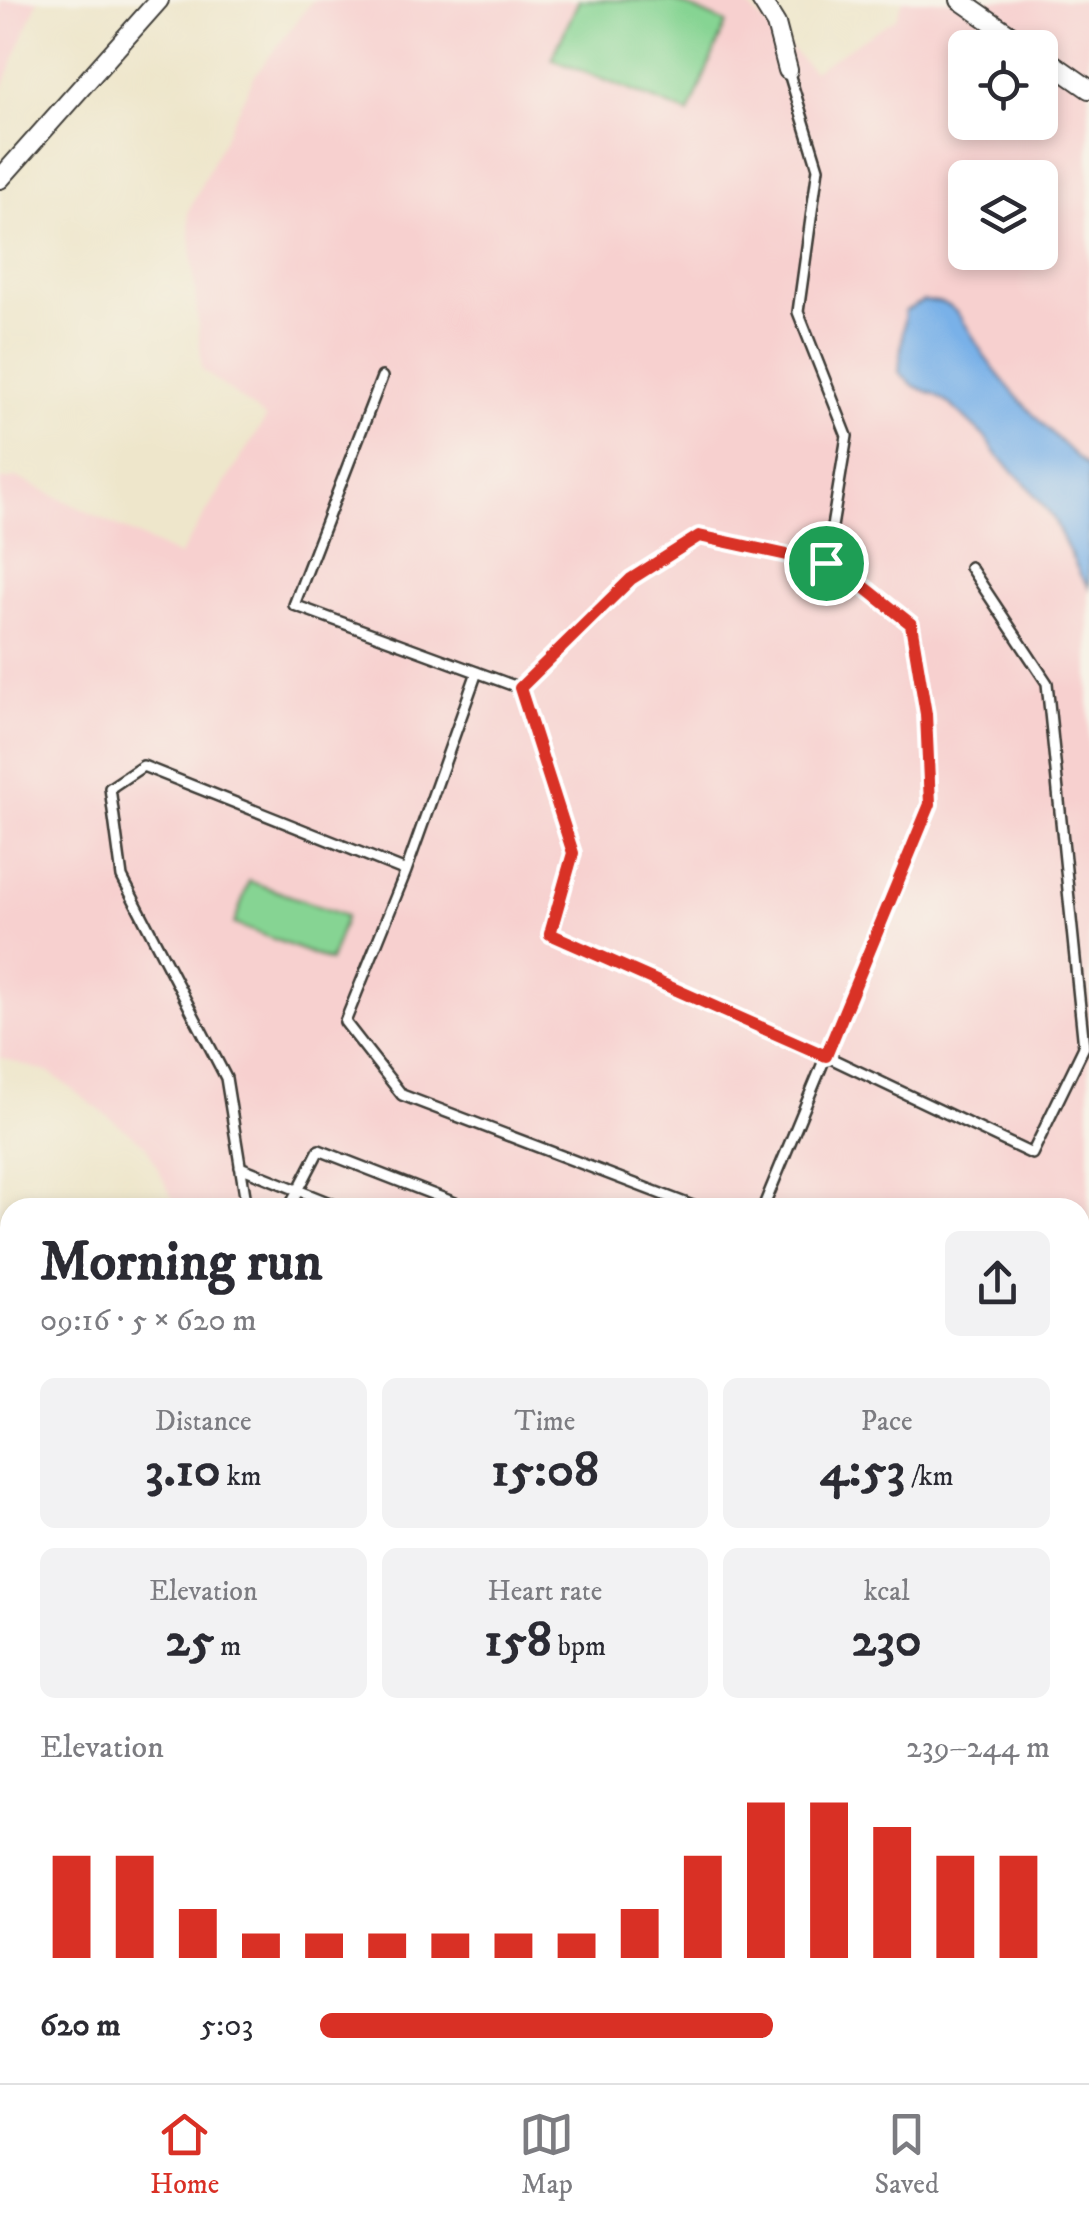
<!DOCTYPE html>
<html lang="en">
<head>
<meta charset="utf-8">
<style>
  :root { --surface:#fff; --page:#f2f2f3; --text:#2b2b33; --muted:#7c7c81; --line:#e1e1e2; --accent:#d93025 }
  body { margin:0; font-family:"IM FELL DW Pica",serif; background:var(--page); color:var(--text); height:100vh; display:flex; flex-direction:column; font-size:38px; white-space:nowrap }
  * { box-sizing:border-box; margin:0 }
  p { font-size:32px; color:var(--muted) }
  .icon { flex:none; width:55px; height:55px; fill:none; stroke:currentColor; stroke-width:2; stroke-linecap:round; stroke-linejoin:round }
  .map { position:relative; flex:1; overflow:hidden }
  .drawer { position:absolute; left:0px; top:1198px; width:1090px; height:888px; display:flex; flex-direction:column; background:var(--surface); border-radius:30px 30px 0 0; box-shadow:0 5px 15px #0003 }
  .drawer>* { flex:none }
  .controls { position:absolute; left:948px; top:30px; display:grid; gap:20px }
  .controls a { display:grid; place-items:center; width:110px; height:110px; border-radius:15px; background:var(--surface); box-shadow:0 5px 15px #0003; font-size:50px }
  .pin { position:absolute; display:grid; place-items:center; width:85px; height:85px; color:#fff; margin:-42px; border:5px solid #fff; border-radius:50%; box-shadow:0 2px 10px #0007 }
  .round { display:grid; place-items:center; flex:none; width:105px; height:105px; border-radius:15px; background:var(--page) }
  .headline { display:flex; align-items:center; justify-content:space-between; height:170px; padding:0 40px }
  h1 { font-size:55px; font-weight:700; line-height:75px }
  .metrics { display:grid; grid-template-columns:repeat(3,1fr); gap:15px; height:170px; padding:10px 40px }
  .metrics div { display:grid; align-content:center; border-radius:15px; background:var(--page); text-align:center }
  .metrics b { font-size:50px; font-weight:700 }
  .metrics small { font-size:28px; font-weight:400 }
  .metrics p { font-size:28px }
  .chart { height:280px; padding:20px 40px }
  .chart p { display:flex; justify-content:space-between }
  .chart svg { width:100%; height:180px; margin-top:10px; stroke:var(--accent); stroke-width:6 }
  ul { padding:0 40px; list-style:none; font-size:32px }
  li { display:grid; grid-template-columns:160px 120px 1fr; align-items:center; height:75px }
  li i { height:25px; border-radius:12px; background:var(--accent) }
  .dock { display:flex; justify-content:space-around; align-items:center; height:140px; border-top:2px solid var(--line); background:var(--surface); font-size:28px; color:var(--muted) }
  .dock a { display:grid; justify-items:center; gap:5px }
  .dock .on { color:var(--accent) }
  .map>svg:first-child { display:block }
  .built { fill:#f7d0cf; fill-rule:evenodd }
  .green { fill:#86d493; stroke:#517858; stroke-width:2.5 }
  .water { fill:#79b1e8; stroke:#4a6682; stroke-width:2.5 }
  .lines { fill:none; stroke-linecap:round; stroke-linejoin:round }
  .canal { stroke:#79b1e8; stroke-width:18 }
  .service-casing { stroke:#3c3a36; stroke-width:14 }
  .minor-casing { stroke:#3c3a36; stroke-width:22 }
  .tertiary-casing { stroke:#3c3a36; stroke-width:25 }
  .motorway-casing { stroke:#3c3a36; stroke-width:35 }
  .service { stroke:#fff; stroke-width:9 }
  .minor { stroke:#fff; stroke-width:18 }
  .tertiary { stroke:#fff; stroke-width:20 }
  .motorway { stroke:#fff; stroke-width:30 }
  .route-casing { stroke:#fff; stroke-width:20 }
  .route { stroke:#d93025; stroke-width:12 }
</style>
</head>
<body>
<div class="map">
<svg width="1089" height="2083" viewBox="0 0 1089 2083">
  <rect width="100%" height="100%" fill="#f7f3e8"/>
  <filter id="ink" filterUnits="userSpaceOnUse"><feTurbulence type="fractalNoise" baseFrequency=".01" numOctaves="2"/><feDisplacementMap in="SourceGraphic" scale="20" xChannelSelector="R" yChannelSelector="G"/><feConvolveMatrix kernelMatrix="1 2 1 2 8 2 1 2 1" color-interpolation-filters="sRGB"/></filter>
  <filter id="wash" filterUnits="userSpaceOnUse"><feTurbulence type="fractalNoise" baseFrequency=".0048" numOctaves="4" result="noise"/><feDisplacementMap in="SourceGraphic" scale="40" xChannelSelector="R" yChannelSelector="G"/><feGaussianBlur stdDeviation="2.25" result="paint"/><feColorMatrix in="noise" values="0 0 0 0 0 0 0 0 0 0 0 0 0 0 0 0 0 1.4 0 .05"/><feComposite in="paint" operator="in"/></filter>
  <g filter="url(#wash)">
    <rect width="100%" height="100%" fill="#eee6cb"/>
    <path class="built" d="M0,0H38L0,94Z
      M313,0H742L813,71L896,18L903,0H1089V1474L1080,1470V1208L177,1207L146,1145L50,1073L0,1057V480L18,478L179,556L266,418L202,370L188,212L255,75ZM965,48H1040V122H965ZM965,178H1040V252H965Z
      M10,1381V2075H46L41,2083H0V1414Z"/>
    <path class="green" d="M579,0H672L726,23L689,114L552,59Z
      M249,881L346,916L330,961L234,924Z
      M0,1761L10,1764V1913L0,1910Z"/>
    <path class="water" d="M923,301C937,301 947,302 957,313C969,327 977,345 987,360C1016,400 1053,435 1089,469V587L1081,576L1053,518L1027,485L998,456L986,438L952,406L934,394L914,386L899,372L905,311Z
      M1089,1972V2083H1045L1031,2075H1080V1979Z"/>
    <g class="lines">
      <path class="canal" d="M1080,1881L1089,1871
        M562,2083L566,2075"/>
    </g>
  </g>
  <g filter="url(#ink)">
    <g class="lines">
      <defs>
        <path id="service" d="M788,70L818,168L798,312L847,436L826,563
          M382,377L294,605L520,688L631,579L699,536L839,566L911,624L926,715L930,804L763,1208
          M477,672L406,871L345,1022L402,1095L698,1208
          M520,688L573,853L550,934L826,1056L1032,1154L1084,1047L1047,683L970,567
          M240,1167L342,1208
          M247,1208L226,1078L122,877L110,788L143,766L406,871
          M289,1208L319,1150L468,1208
          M1080,1426L1089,1432"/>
        <path id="minor" d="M761,0L776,24L788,70
          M960,0L1029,48
          M1040,55L1089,89
          M0,179L159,0
          M1080,1572L1089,1565"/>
        <path id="tertiary" d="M0,1321L10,1324
          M0,1342L10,1345
          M1080,1779L1089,1771
          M1080,1804L1089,1794
          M820,2075L839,2083
          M898,2075L914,2083
          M862,2083L868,2075"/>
        <path id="motorway" d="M1080,1613L1089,1605
          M1080,1668L1089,1660
          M695,2083L700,2075
          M752,2083L756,2075"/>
      </defs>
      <use href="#service" class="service-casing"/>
      <use href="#minor" class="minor-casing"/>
      <use href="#tertiary" class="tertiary-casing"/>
      <use href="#motorway" class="motorway-casing"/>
      <use href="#service" class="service"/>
      <use href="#minor" class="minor"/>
      <use href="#tertiary" class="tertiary"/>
      <use href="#motorway" class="motorway"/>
    </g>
  </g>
  <g class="lines" filter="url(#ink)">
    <defs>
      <path id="route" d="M699,536L838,566L911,624L926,714L930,804L826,1056L550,934L573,853L520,688L631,579Z"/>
    </defs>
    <use href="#route" class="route-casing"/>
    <use href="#route" class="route"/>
  </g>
</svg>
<div class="controls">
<a><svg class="icon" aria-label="locate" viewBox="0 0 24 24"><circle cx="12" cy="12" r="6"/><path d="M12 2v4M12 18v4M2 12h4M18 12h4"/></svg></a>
<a><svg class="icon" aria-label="layers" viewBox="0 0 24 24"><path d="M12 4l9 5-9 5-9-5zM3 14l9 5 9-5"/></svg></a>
</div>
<div class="pin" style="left:826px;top:563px;background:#1e9e55"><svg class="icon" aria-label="arrive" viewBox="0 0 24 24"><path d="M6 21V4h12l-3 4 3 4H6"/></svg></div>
<section class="drawer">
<div class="headline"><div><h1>Morning run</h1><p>09:16 · 5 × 620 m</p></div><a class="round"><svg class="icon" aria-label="share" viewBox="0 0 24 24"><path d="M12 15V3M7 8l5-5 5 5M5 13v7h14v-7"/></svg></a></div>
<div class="metrics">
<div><p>Distance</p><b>3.10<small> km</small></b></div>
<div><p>Time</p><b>15:08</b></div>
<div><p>Pace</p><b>4:53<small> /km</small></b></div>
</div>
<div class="metrics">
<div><p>Elevation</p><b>25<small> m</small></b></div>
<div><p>Heart rate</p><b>158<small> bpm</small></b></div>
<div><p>kcal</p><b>230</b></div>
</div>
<div class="chart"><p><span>Elevation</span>239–244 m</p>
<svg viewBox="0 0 160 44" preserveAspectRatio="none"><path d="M5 44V19M15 44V19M25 44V32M35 44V38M45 44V38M55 44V38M65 44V38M75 44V38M85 44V38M95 44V32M105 44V19M115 44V6M125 44V6M135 44V12M145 44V19M155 44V19"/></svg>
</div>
<ul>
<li><b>620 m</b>5:03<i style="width:62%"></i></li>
</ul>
</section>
</div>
<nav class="dock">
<a class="on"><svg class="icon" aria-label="home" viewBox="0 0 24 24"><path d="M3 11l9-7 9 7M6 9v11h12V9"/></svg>Home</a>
<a><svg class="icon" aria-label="map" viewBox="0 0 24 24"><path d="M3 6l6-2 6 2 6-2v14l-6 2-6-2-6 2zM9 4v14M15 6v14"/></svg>Map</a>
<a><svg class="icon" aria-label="saved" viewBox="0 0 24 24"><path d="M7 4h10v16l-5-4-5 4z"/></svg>Saved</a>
</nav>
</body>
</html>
